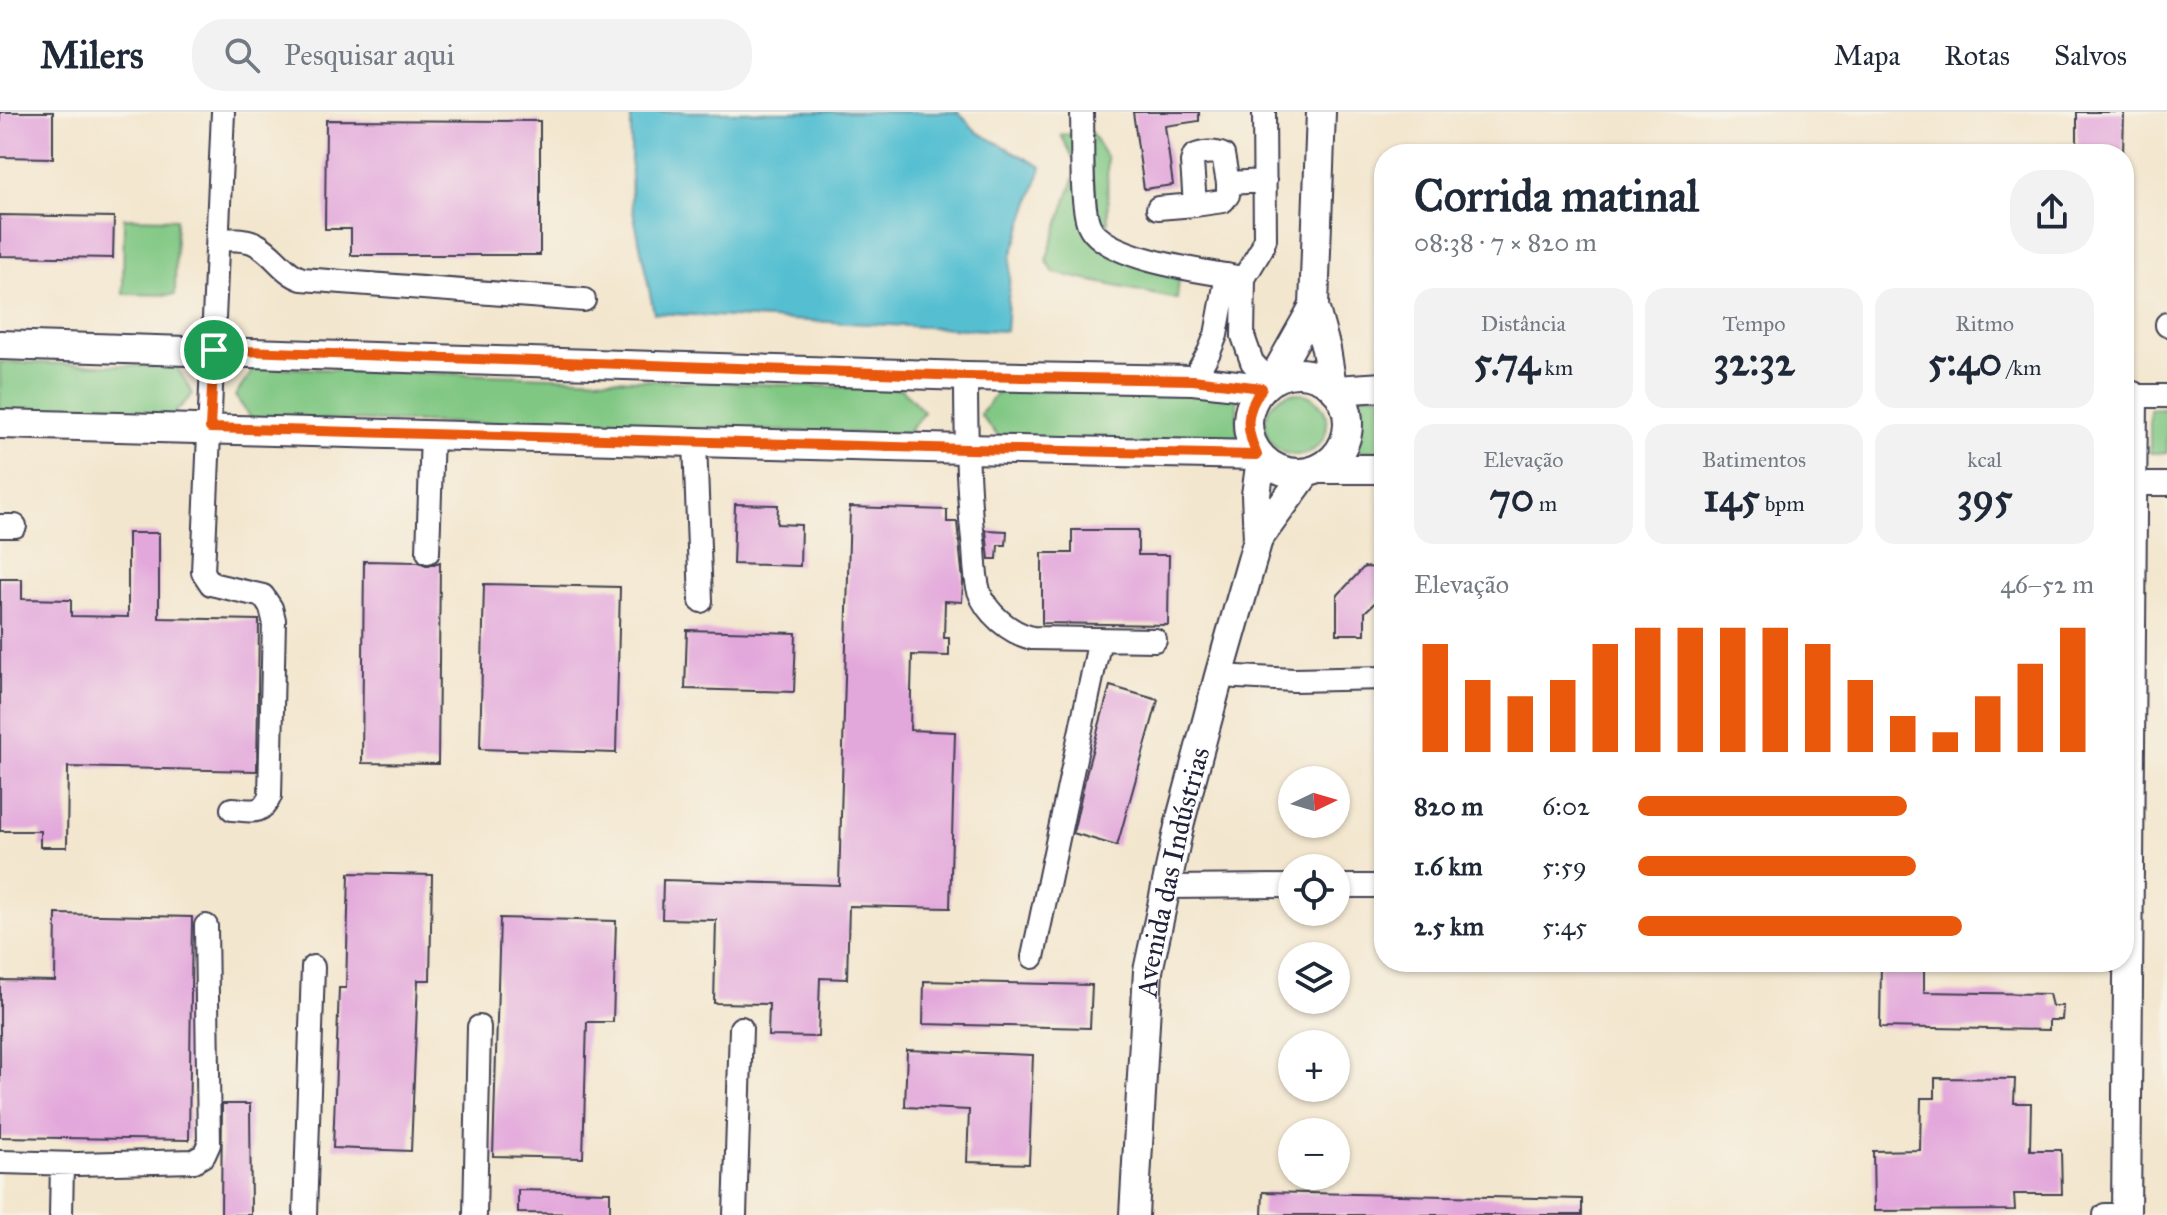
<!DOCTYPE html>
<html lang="pt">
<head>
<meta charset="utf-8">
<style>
  :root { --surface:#fff; --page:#f2f2f3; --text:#1f2937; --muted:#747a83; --line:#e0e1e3; --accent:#ea580c }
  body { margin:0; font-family:"IM FELL Great Primer",serif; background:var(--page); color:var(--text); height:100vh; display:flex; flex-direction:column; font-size:30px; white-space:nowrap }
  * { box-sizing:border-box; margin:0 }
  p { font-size:26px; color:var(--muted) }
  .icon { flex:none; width:44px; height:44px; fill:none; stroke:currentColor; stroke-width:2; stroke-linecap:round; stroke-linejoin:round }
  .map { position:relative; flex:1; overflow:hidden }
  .drawer { position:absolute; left:1374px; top:32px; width:760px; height:828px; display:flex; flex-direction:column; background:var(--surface); border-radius:32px; box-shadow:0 2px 6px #0004 }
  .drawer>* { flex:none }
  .needle { width:52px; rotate:85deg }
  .tools { position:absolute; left:1278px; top:654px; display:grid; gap:16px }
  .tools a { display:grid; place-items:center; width:72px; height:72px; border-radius:50%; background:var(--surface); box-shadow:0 2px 6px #0004; font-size:40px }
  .pin { position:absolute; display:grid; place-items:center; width:68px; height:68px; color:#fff; margin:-34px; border:4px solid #fff; border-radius:50%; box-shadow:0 2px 8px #0007 }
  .round { display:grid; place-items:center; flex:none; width:84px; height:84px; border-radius:32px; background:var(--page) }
  .headline { display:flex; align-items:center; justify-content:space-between; height:136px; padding:0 40px }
  h1 { font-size:44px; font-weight:700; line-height:60px }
  .metrics { display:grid; grid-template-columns:repeat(3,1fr); gap:12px; height:136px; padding:8px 40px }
  .metrics div { display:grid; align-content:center; border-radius:20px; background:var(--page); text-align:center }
  .metrics b { font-size:40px; font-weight:700 }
  .metrics small { font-size:22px; font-weight:400 }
  .metrics p { font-size:22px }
  .chart { height:224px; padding:16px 40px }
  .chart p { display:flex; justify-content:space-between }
  .chart svg { width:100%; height:144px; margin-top:8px; stroke:var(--accent); stroke-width:6 }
  ul { padding:0 40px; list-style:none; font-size:26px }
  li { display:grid; grid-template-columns:128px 96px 1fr; align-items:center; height:60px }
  li i { height:20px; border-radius:10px; background:var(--accent) }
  header { display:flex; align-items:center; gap:48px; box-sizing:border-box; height:112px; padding:0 40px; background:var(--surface); border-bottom:2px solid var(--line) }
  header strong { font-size:38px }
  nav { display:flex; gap:44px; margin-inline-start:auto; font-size:28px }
  .search { width:560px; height:72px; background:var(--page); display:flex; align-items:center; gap:20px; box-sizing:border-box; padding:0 28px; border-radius:32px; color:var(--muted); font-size:30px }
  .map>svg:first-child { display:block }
  .green { fill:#80c783; stroke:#51745f; stroke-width:2 }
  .water { fill:#55bfd1; stroke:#3c7086; stroke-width:2 }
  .building { fill:#e3a8db }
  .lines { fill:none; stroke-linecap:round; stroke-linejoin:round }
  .minor-casing { stroke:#413f51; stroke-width:26 }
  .major-casing { stroke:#413f51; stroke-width:32 }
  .minor { stroke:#fff; stroke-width:22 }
  .major { stroke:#fff; stroke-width:28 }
  .route-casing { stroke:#fff; stroke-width:16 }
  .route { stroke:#ea580c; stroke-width:10 }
  .labels { text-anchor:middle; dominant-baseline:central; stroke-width:6; stroke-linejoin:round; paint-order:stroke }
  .street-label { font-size:28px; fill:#22223b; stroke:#f7f3e8 }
</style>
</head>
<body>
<header>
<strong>Milers</strong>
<div class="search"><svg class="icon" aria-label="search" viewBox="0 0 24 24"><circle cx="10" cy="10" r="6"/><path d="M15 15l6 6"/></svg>Pesquisar aqui</div>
<nav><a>Mapa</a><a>Rotas</a><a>Salvos</a></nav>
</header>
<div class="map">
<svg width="2167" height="1103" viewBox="0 0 2167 1103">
  <rect width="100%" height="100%" fill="#f7f3e8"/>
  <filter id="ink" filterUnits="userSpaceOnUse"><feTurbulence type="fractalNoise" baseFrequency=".0125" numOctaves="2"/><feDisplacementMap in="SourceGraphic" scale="16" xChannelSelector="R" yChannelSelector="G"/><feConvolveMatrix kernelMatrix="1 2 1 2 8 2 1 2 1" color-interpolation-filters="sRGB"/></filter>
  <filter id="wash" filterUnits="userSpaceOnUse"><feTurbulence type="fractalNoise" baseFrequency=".006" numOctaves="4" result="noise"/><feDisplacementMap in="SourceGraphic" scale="32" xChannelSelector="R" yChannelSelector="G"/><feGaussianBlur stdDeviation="1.8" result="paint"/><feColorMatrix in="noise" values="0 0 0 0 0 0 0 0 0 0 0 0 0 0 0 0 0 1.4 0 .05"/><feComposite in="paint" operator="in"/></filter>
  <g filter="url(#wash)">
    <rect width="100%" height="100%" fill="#f3e6ce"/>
    <path class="green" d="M1091,20L1107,46L1108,116L1113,139L1179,167L1177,187L1054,161L1046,148L1078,55L1061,23Z
      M124,106L176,107L175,183L123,182Z
      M0,250L177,255L193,282L171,305L0,302Z
      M255,255L902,277L924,300L907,322L251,306L235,284Z
      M1000,277L1237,284V335L1002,329L980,303Z
      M1265 312a31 31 0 1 1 62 0a31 31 0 1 1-62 0Z
      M1356,283H1384V339H1354Z
      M2150,297H2167V341H2150Z"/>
    <path class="water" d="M631,0H958L977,20L1042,55L1011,145L1006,219L654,201L631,89Z"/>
    <g id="blocks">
      <path class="building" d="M0,0H53V46L0,45Z
        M1133,0H1199V9L1165,14L1173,73L1144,77Z
        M2077,0H2124L2123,42H2077Z
        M326,8L540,9V143H351V117H325Z
        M0,103L114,105L113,146L0,144Z
        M735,392L778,393L777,412L801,413L800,454L733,452Z
        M850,395L947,398V410H957L963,469L962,490L945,489L944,526H949V544L912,543L910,618L955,620L950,796L849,794L847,867L820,866L818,925L768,924L769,892L714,891L716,808L662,807L663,768L839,773Z
        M986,418L1007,419L1006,433H998L997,447H989Z
        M1072,418H1138V443H1169L1168,513L1042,511V441H1072Z
        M128,421H159V506L259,508L257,659L68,655L67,735H40V719H0V467H22V487L71,488V504L128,505Z
        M364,449L419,450L428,454L440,450L438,652L362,651Z
        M1364,455L1384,456V482L1365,500V522H1337V484Z
        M484,472L620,475L616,641L480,637Z
        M687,518L796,521L794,580L685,577Z
        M1110,574L1158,588L1117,734L1073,721L1088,654Z
        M349,761L432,763L430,868H418L411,1039L333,1036L339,876H346Z
        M56,802L192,805L189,1028L0,1025V868L55,869Z
        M500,806L616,809L613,910H587L583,1046L493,1044Z
        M1881,850H1924V880L2049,882L2052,894H2063L2062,908H2049V918L1880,915Z
        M924,869L1092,873L1090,916L923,912Z
        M907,938L1033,943L1029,1052L967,1050L969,998L905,995Z
        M1935,966L2015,967L2014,991H2031L2030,1038H2061L2062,1082H2014L2015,1098L1874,1099L1873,1039L1920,1038L1921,986H1935Z
        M222,992H250L251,1103H221Z
        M518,1078L610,1080V1102L518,1101Z
        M1263,1080L1582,1087V1103H1262Z"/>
    </g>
  </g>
  <g filter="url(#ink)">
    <use href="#blocks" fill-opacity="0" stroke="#413f51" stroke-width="2"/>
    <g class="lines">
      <defs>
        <path id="minor" d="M223,0L203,460L211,472L263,484L271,496L274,508L270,684C262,704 250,698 232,697
          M1264,0L1265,127L1262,136L1244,166L1243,224L1252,250L1270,270
          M1082,1C1083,26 1080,92 1089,113C1104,148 1208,160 1244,166
          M1195,93L1223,89L1228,83V71
          M1158,96L1195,93L1192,50L1194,44C1202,40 1215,39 1223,43L1228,71L1265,69
          M218,127C230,128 246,126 256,132C274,141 283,161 302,167L584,188
          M2167,212V213
          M966,264C966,322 967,379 974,436C975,450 975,466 979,479C986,501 1010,521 1032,526L1155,528
          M1193,268L1209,240L1216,223L1227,163
          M2133,284H2167
          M695,330L701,489
          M2131,372H2167
          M0,414H15
          M428,440L432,322
          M1219,564L1294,568L1384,566
          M1336,774H1384
          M1166,775L1292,774
          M1033,845L1100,527
          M0,1050L77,1052L194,1049L204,1043L209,1032L206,814
          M61,1103L62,1052
          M305,1103L313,855
          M475,1103L479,915
          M735,1103L741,916
          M2105,1103H2126"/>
        <g id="major">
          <path d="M1321,0L1314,194L1326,237L1332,274"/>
          <path d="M0,233L966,264L1193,268L1262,276"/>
          <circle cx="1298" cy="311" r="50"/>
          <path d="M1273,267L1314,194"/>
          <path d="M1335,278L1384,275"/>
          <path d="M2124,284H2133L2126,1103"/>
          <path d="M0,312L966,337L1257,343"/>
          <path d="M1319,357H1384"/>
          <path d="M1258,427L1306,361"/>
          <path id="s1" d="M1134,1103L1148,859L1180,710L1219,564L1258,427L1256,383L1261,347"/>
        </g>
      </defs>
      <use href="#minor" class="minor-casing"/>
      <use href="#major" class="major-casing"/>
      <use href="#minor" class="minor"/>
      <use href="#major" class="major"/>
    </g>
  </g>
  <g class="lines" filter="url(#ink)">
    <defs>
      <path id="route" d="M214,238L966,264L1193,268L1262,276C1245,300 1245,316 1257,343L966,337L210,316Z"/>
    </defs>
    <use href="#route" class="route-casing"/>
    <use href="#route" class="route"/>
  </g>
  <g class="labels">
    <g class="street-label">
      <text stroke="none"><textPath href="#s1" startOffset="346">Avenida das Indústrias</textPath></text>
    </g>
  </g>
</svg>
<div class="tools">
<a><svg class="needle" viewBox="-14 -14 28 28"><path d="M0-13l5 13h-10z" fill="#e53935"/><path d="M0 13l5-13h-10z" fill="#747a83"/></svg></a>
<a><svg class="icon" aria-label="locate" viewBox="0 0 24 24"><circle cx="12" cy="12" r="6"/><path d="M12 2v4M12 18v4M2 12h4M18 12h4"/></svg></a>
<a><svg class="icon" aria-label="layers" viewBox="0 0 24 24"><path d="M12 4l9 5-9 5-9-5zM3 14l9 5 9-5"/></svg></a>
<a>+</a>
<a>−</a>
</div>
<div class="pin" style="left:214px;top:238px;background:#1e9e55"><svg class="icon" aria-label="arrive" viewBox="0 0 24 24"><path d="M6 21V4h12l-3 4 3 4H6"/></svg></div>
<section class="drawer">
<div class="headline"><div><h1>Corrida matinal</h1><p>08:38 · 7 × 820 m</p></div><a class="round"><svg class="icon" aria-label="share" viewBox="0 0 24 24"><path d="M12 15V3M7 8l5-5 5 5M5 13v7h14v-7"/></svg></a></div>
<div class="metrics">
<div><p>Distância</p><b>5.74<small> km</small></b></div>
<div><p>Tempo</p><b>32:32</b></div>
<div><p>Ritmo</p><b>5:40<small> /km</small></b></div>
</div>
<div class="metrics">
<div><p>Elevação</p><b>70<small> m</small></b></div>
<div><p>Batimentos</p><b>145<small> bpm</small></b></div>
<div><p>kcal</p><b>395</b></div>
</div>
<div class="chart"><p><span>Elevação</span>46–52 m</p>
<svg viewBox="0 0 160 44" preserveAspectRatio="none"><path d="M5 44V11M15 44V22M25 44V27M35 44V22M45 44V11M55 44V6M65 44V6M75 44V6M85 44V6M95 44V11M105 44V22M115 44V33M125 44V38M135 44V27M145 44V17M155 44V6"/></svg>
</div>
<ul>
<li><b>820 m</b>6:02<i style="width:59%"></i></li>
<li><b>1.6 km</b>5:59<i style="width:61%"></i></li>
<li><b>2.5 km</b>5:45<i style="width:71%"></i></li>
</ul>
</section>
</div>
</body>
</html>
